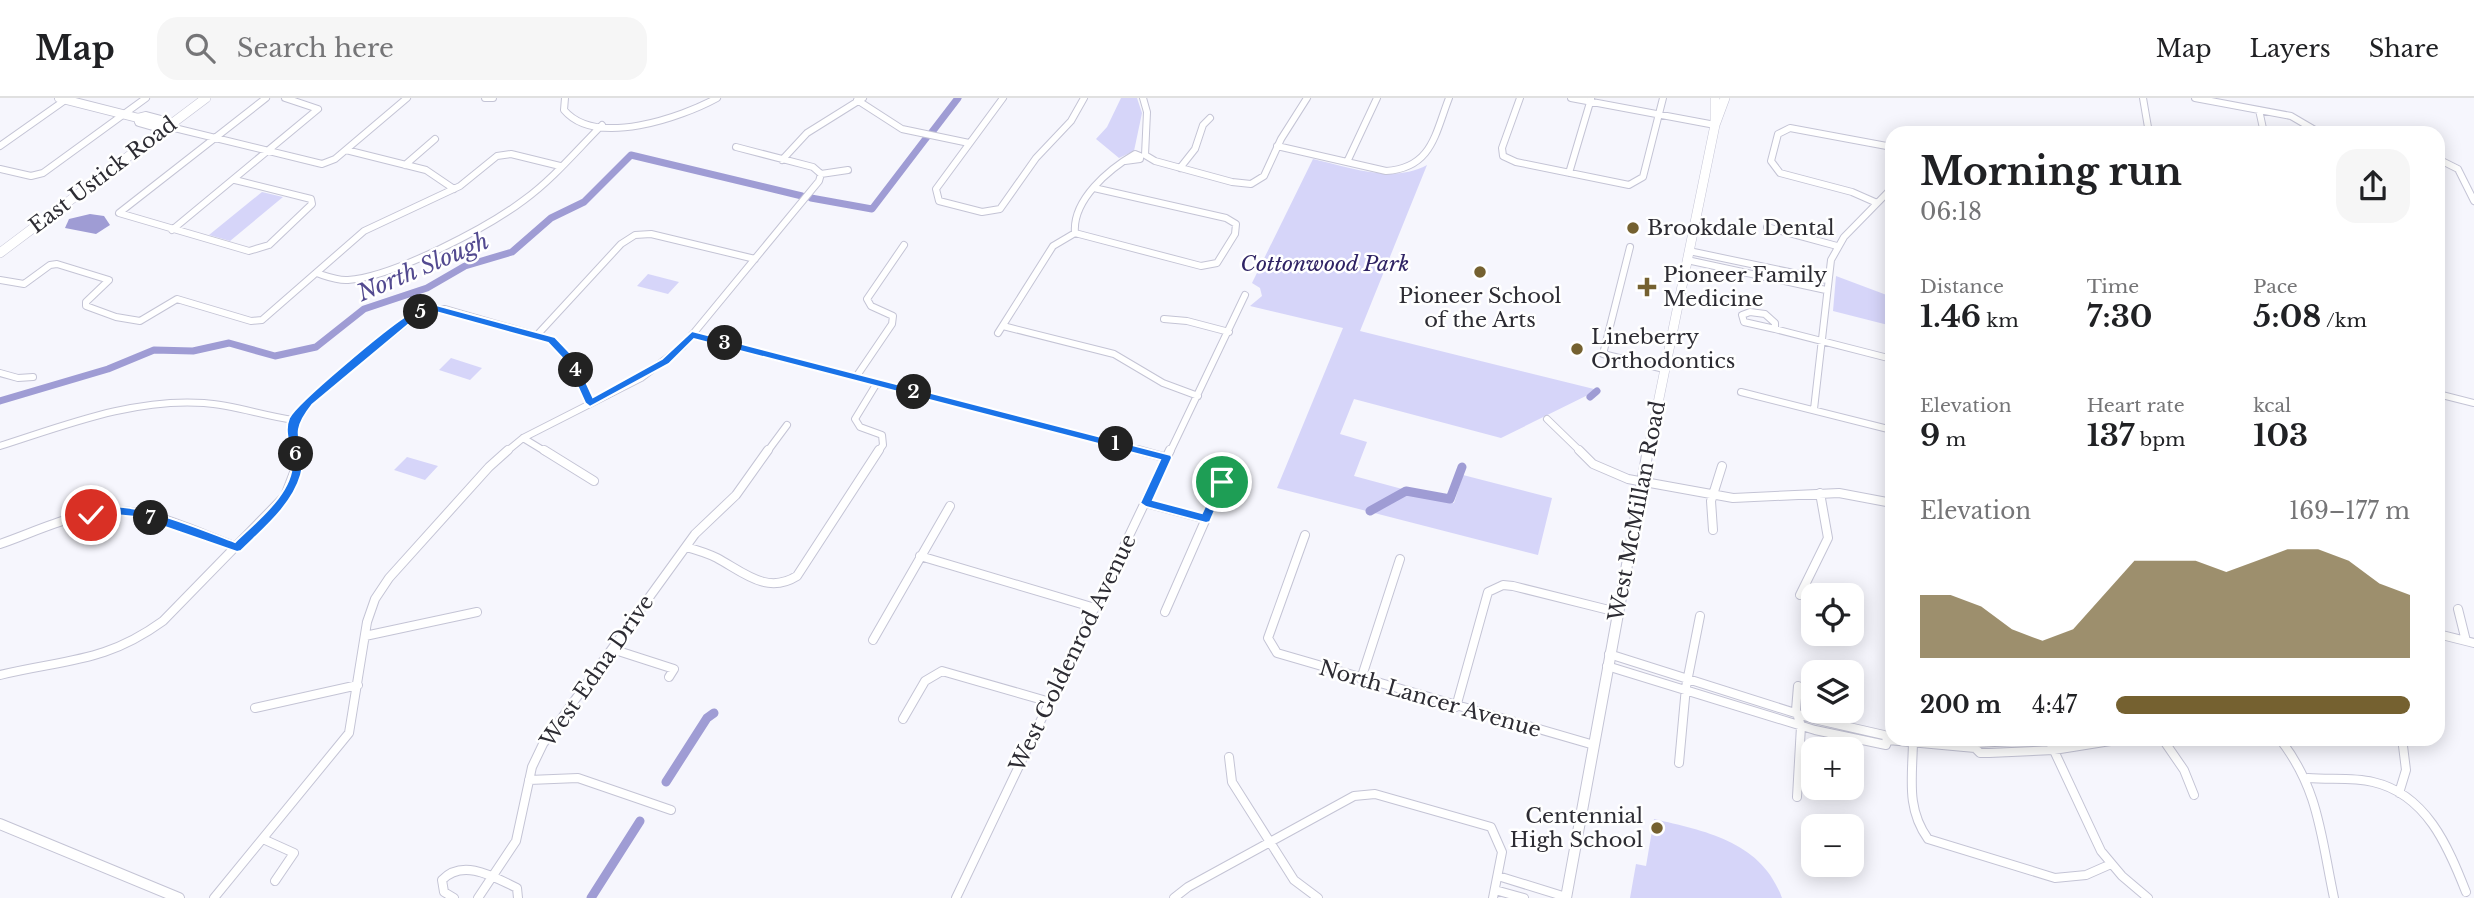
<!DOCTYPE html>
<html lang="en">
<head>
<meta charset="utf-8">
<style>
  :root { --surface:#fff; --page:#f6f6f6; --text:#202124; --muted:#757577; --line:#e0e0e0; --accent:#756130 }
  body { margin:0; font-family:"Libre Baskerville",serif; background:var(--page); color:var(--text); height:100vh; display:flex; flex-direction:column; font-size:26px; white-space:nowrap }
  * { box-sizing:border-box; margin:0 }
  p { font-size:23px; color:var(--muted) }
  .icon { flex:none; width:38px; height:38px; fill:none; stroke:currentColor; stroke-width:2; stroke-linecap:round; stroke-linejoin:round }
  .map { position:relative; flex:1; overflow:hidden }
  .drawer { position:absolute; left:1885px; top:28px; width:560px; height:620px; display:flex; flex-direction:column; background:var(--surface); border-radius:21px; box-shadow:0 4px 18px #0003 }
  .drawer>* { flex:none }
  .controls { position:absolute; left:1801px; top:485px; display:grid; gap:14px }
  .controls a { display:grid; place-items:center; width:63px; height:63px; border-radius:14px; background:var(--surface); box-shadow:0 4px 18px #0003; font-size:35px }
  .pin { position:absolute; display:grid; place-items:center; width:60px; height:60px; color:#fff; margin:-30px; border:4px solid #fff; border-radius:50%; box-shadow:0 2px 7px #0007 }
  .km { position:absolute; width:35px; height:35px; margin:-18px; border-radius:50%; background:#222; color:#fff; font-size:19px; line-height:35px; text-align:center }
  .round { display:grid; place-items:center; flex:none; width:74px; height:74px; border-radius:21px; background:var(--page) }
  .head { display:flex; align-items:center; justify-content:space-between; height:119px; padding:0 35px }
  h1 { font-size:38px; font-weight:700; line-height:52px }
  .metrics { display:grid; grid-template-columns:repeat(3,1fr); gap:10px; height:119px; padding:7px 35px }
  .metrics div { display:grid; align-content:center }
  .metrics b { font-size:30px; font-weight:700 }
  .metrics small { font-size:19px; font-weight:400 }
  .metrics p { font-size:19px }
  .chart { height:196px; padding:14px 35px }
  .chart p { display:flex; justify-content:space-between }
  .chart svg { width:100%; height:126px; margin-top:7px; fill:var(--accent); opacity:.7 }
  ul { padding:0 35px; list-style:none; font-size:23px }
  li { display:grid; grid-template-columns:112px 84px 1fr; align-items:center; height:52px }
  li i { height:18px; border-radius:9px; background:var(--accent) }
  header { display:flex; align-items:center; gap:42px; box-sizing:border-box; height:98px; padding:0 35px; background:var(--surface); border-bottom:2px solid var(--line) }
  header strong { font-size:33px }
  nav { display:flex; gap:38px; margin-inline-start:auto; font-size:24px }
  .search { width:490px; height:63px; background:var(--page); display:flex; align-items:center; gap:18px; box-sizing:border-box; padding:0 24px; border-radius:21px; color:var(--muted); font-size:26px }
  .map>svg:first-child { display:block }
  .green { fill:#d6d5f9 }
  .water { fill:#9f9cd4 }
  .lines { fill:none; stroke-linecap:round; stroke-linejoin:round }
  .canal-far1 { stroke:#9f9cd4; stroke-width:7 }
  .canal { stroke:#9f9cd4; stroke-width:9 }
  .minor-far1-casing { stroke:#c4c4d5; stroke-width:8 }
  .minor-casing { stroke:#c4c4d5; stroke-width:10 }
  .tertiary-casing { stroke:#c4c4d5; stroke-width:10 }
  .secondary-far1-casing { stroke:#c4c4d5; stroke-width:10 }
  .secondary-casing { stroke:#c4c4d5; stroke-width:12 }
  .minor-far1 { stroke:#fff; stroke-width:6 }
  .minor { stroke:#fff; stroke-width:8 }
  .tertiary { stroke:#fff; stroke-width:8 }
  .secondary-far1 { stroke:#fff; stroke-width:9 }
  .secondary { stroke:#fff; stroke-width:10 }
  .route { fill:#1a73e8; stroke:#fff; stroke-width:2 }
  .poi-dot { fill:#756130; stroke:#fff; stroke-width:2.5 }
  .labels { text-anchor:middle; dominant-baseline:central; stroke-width:5; stroke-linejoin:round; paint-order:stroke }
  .street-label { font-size:21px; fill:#2d2c33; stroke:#fff }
  .poi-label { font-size:21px; fill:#2d2c33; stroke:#fff; text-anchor:start }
  .park-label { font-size:21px; font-style:italic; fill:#2f2364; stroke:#fff }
  .water-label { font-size:23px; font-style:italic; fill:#534a90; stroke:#fff }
</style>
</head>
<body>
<header>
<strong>Map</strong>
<div class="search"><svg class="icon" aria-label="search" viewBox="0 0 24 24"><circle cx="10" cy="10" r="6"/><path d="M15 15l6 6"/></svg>Search here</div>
<nav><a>Map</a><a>Layers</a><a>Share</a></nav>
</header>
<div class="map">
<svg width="2474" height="800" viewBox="0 0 2474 800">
  <rect width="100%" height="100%" fill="#f6f6fd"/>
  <path class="green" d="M1121,0H1137L1142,15L1134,53L1119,60L1096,41L1107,29Z
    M1313,61C1349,69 1392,86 1427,67L1360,233L1598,292L1501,340L1354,301L1340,336L1367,344L1354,378L1454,405L1463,377L1552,400L1538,457L1277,390L1343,230L1250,208L1262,198L1260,190L1252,185Z
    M262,94L283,99L230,143L209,137Z
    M648,176L679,184L668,196L637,188Z
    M1836,178L1892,199V228L1833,213Z
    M451,260L482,270L470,282L439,272Z
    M407,359L438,368L425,382L394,372Z
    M1654,721C1706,733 1762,744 1782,800H1630L1636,766L1646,768Z"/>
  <path class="water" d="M90,116L104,118L110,127L96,136L65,130L69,121Z"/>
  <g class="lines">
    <path class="canal-far1" d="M932,34L958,0
      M811,100L872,111L927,39
      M1590,299L1597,293
      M0,303L108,271L154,252L193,253L229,245L275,258L316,249L364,211L427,190L465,168L512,154L551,120L584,104L631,57L802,98"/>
    <path class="canal" d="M1370,413L1406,393L1450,401L1462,369
      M666,684L707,620L714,615
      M591,800L640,723"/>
    <defs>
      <path id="minor-far1" d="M485,0H493
        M565,0L564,12C596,50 682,19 717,0
        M1003,0L936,91L939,103L982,114L1000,111L1036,60L1071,23L1084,0
        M1143,0L1147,14L1145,57
        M1520,0L1502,50L1503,58L1516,64L1629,87L1643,79L1663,0
        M1571,0L1715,27
        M2143,0L2149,35
        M2195,0L2291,18L2320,35
        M857,2L902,31L969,45
        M2259,12L2264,35
        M158,26L322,66L335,61L407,0
        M0,48L68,0
        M1277,48L1386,73C1432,70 1435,36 1449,0
        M736,49L813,69L821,76
        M346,52L426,72L454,91
        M1145,57L1155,63L1232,84L1251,86L1264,78L1281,41L1307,0
        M2438,61L2458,71L2474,103
        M782,62L807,35L863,0
        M1347,64L1377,0
        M405,67L435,41
        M1180,70L1195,51L1203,27L1210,20
        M0,71L31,78L43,75L146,0
        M1569,75L1591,1
        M821,76L848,72
        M235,82L311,101L312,106L269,147L249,153L119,115L266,0
        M1877,105L1852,94L1780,75L1771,63L1778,36L1790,30L1892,49
        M1767,129L1837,148
        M172,132L318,11L285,0
        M1075,135L1201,168L1217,165L1235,136L1236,126L1226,120L1094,90
        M1630,149L1603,256L1664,271
        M1689,153L1827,182
        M1687,162L1826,192
        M316,175C326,178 337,183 348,182C393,179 487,130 524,102C553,81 577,52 602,27
        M0,182L24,186L50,167L57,166L109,182L86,204V208L116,219L140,223L177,201L251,223L262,222L364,133L460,88L497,58L511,56L560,68
        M1750,214L1765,216L1775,225V231L1744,224L1742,217Z
        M1164,221L1187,223L1229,234
        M1003,228L1114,256L1163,285L1198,298
        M1775,231L1892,261
        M998,235L1053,148L1075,135C1072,102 1109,71 1135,56L1140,58V61L1125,63
        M538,236L621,146L635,137L651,136L755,161
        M692,237L1145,354
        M0,275L18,280L33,279
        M856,279L892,226L893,218L871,208L867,201L904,147
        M877,285L855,321L860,329L882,337L883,347L878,354
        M1741,294L1892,332
        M2438,296L2474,305
        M1814,311L1831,162L1844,139L1892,90
        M1547,321L1581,354
        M523,340L546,354
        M0,348C66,327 134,300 204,305C234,307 264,318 294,322
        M296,354C290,331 294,322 309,304L418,215L445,211L552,242L572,262L590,305
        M506,354L523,340L641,280L683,248L819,83L821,76
        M767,354L787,327
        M1170,354L1245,197"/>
      <path id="minor" d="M544,352L594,383
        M1138,352L1167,360
        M1579,352L1593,366L1628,381L1733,400L1839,395L1892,405
        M1146,405L1206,421
        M1713,432L1711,403L1722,368
        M1305,437L1268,540L1277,555L1594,647
        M0,446C38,433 78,412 119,413C159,414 200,436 237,449
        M686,449C697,452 707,455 717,460C743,474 767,497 797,478L879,352
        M920,458L1095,510
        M1800,497L1828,440L1820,395
        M2458,511L2466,543
        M1165,514L1222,384
        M2438,536L2474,545
        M365,538L477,514
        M873,542L950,408
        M612,551L674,571L669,579
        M1609,556L1814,621L1884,637L1888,642L1975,650L1980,655H1989L2054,652L2129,640
        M1607,568L1815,632L1886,647L1888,642
        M0,577C66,561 105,565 163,523L285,398L298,364L295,352
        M1361,581L1400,461
        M1456,609L1488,494L1503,487L1513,488L1617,514
        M255,610L358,587
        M903,621L925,583L942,573L1050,604
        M1913,640C1913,677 1905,709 1928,741L2055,780L2086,777L2111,766
        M2162,640L2184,672L2194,697
        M2279,640C2319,690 2321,739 2334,800
        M2049,642L2101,753L2122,778L2148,800
        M1975,650L1977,645L2063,640
        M1229,659L1232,684L1294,782L1318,800
        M1679,665L1686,589L1700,518
        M2308,680C2329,682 2352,679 2373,684C2426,696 2448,748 2466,794
        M529,682L578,680L671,712
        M2399,695L2406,672L2402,640
        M1797,699L1801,628L1796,612L1798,588
        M263,741L294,755L275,783
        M1498,778L1566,799
        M1495,792L1524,800
        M214,800L349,635L367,524L375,501L389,480L489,369L508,352
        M454,800L444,794L442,782C463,760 494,779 517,790L518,800
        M478,800L516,743L532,669L543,646L695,436L736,397L768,352
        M956,800L1170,352
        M1174,800L1188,789L1354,698L1375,696L1491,729L1502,754L1493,800"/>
      <path id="tertiary" d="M59,0L138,20
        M146,18L161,22L153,28L139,24L138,20Z"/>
      <path id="secondary-far1" d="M1715,0V27
        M0,155L206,0
        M1648,354L1715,27L1725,0"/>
      <path id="secondary" d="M0,726L179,800
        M1566,800L1648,352"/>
    </defs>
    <use href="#minor-far1" class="minor-far1-casing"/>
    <use href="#minor" class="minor-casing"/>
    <use href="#tertiary" class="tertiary-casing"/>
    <use href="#secondary-far1" class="secondary-far1-casing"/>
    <use href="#secondary" class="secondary-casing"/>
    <use href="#minor-far1" class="minor-far1"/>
    <use href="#minor" class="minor"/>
    <use href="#tertiary" class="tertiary"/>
    <use href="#secondary-far1" class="secondary-far1"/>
    <use href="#secondary" class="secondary"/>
  </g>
  <path class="route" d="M436,207L555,239L575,260L593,299L662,261L692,233L1171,357L1172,360L1153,402L1202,415L1218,381L1222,380L1227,384L1210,424L1206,425L1146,409L1140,405L1160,362L694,241L669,266L590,309L585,305L567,265L548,245L436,214L414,222L312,307C284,342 310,344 301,377C292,408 263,431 241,453L237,454L136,419L115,417L87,420L85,417C110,390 204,433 235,444C255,424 294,395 292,363C291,349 283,334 289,320C297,304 387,230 406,218C414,213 427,210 436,207Z"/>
  <g class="poi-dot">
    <circle cx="1633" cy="130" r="7"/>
    <circle cx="1480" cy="174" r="7"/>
    <path d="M1643.5 178.5h7v7h7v7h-7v7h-7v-7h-7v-7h7z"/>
    <circle cx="1577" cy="251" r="7"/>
    <circle cx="1657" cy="730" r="7"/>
  </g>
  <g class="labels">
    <g class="street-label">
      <text transform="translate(103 77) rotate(-37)">East Ustick Road</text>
      <text transform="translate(1637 413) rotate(-79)">West McMillan Road</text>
      <text transform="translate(1073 555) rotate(-64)">West Goldenrod Avenue</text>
      <text transform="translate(597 573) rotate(-55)">West Edna Drive</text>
      <text transform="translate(1430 601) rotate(16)">North Lancer Avenue</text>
    </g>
    <g class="poi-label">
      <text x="1647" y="130">Brookdale Dental</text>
      <text x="1663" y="177">Pioneer Family<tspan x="1663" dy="24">Medicine</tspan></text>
      <text x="1480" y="198" text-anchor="middle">Pioneer School<tspan x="1480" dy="24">of the Arts</tspan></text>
      <text x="1591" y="239">Lineberry<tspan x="1591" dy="24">Orthodontics</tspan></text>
      <text x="1643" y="718" text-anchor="end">Centennial<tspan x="1643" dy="24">High School</tspan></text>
    </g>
    <g class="park-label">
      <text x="1325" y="166">Cottonwood Park</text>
    </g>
    <g class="water-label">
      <text transform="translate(423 169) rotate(-23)">North Slough</text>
    </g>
  </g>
</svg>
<div class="controls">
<a><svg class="icon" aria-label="locate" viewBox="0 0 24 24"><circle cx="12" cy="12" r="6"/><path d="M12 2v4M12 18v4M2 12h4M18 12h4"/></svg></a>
<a><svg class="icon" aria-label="layers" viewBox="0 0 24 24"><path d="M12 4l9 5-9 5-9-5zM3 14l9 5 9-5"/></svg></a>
<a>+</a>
<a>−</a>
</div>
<div class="pin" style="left:1222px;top:384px;background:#1e9e55"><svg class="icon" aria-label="arrive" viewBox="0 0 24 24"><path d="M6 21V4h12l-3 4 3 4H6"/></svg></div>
<div class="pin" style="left:91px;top:417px;background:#d93025"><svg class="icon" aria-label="check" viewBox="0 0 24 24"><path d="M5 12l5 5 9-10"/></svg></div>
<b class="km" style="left:1116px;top:346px">1</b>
<b class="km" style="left:914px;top:294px">2</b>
<b class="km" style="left:725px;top:245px">3</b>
<b class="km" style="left:576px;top:272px">4</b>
<b class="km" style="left:421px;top:214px">5</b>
<b class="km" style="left:296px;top:356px">6</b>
<b class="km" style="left:151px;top:420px">7</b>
<section class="drawer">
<div class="head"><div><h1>Morning run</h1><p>06:18</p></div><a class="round"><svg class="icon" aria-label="share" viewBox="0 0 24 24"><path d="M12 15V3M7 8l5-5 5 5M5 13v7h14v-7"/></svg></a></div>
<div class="metrics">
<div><p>Distance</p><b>1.46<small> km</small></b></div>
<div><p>Time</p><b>7:30</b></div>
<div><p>Pace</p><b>5:08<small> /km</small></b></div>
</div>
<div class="metrics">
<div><p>Elevation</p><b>9<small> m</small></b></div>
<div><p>Heart rate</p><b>137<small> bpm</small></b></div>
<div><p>kcal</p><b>103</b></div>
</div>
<div class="chart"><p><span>Elevation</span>169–177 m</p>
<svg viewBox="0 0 160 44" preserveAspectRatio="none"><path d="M0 44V22L10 22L20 26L30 34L40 38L50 34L60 22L70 10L80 10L90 10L100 14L110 10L120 6L130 6L140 10L150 18L160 22V44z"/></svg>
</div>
<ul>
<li><b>200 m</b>4:47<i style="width:100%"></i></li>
</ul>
</section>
</div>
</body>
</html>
